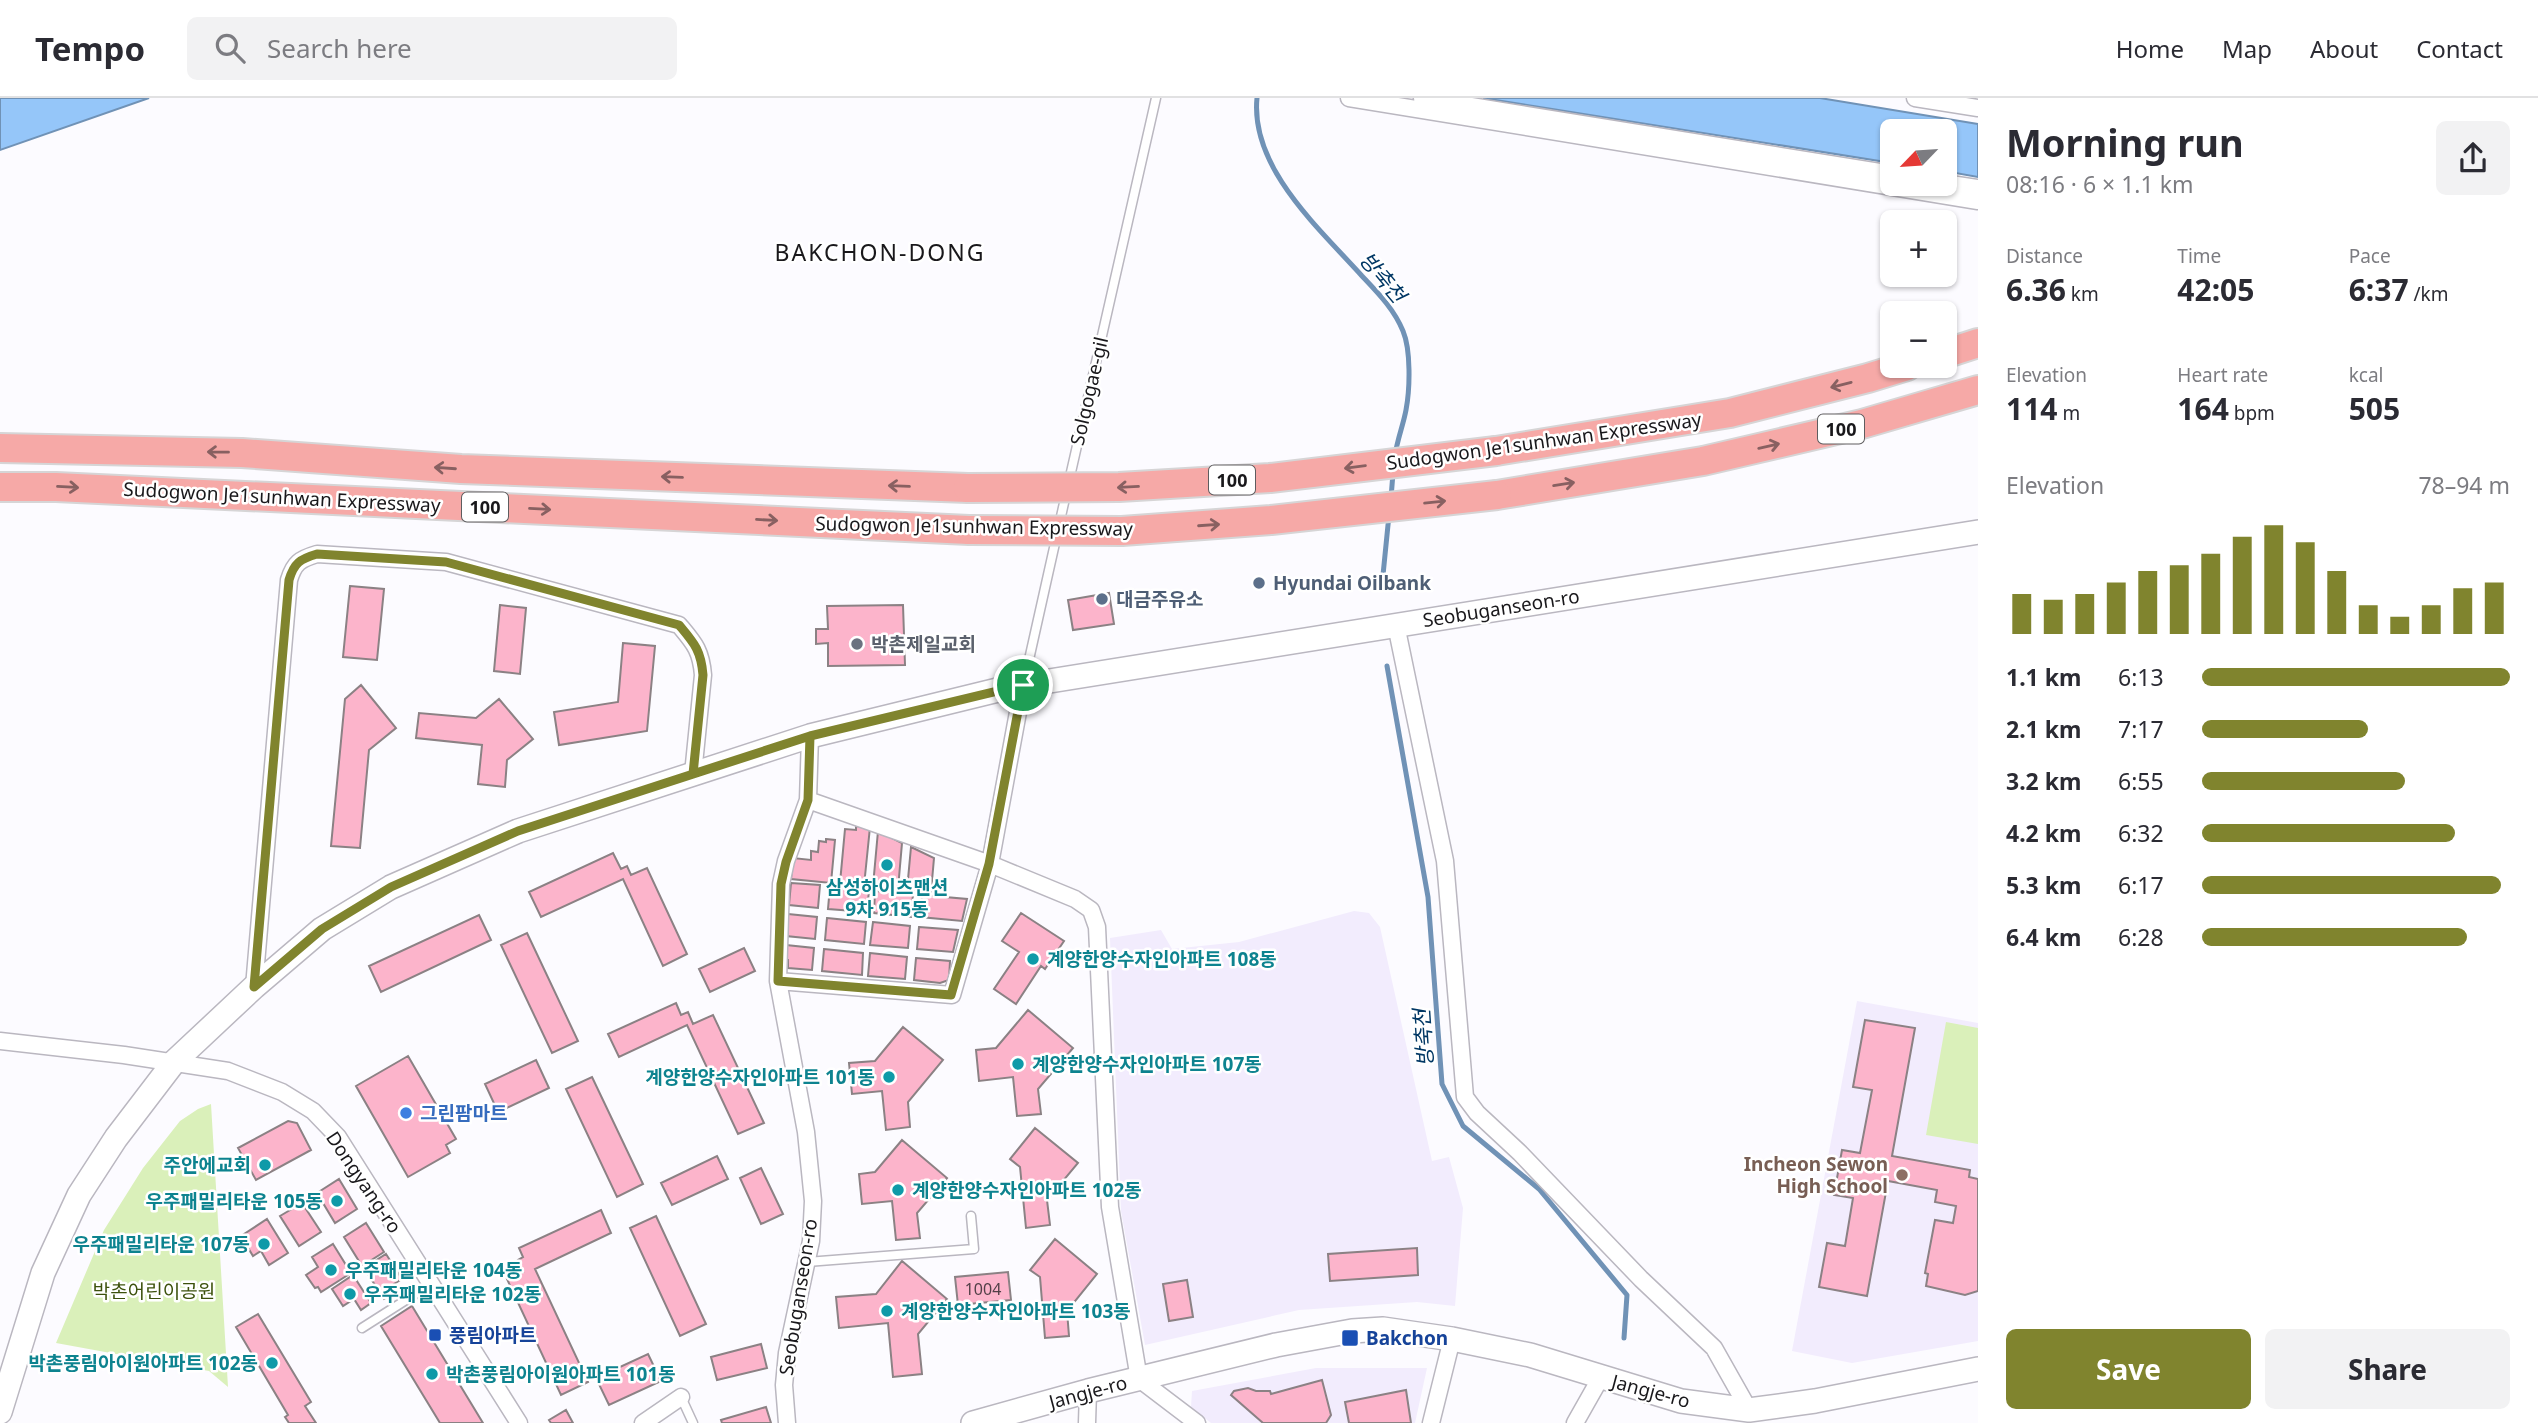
<!DOCTYPE html>
<html lang="en">
<head>
<meta charset="utf-8">
<style>
  :root { --surface:#fff; --page:#f2f2f3; --text:#2b2b33; --muted:#7c7c81; --line:#e1e1e2; --accent:#80842e }
  body { margin:0; font-family:"Noto Sans","Noto Sans KR",sans-serif; background:var(--page); color:var(--text); height:100vh; display:flex; flex-direction:column; font-size:26px; white-space:nowrap }
  * { box-sizing:border-box; margin:0 }
  p { font-size:23px; color:var(--muted) }
  .icon { flex:none; width:38px; height:38px; fill:none; stroke:currentColor; stroke-width:2; stroke-linecap:round; stroke-linejoin:round }
  .map { position:relative; flex:1; overflow:hidden }
  .details { display:flex; flex-direction:column; background:var(--surface); width:560px }
  .details>* { flex:none }
  .needle { width:46px; rotate:245deg }
  .fabs { position:absolute; left:1880px; top:21px; display:grid; gap:14px }
  .fabs a { display:grid; place-items:center; width:77px; height:77px; border-radius:10px; background:var(--surface); box-shadow:0 2px 5px #0004; font-size:35px }
  .pin { position:absolute; display:grid; place-items:center; width:60px; height:60px; color:#fff; margin:-30px; border:4px solid #fff; border-radius:50%; box-shadow:0 2px 7px #0007 }
  .round { display:grid; place-items:center; flex:none; width:74px; height:74px; border-radius:10px; background:var(--page) }
  .overview { display:flex; align-items:center; justify-content:space-between; height:119px; padding:0 28px }
  h1 { font-size:38px; font-weight:700; line-height:52px }
  .metrics { display:grid; grid-template-columns:repeat(3,1fr); gap:10px; height:119px; padding:7px 28px }
  .metrics div { display:grid; align-content:center }
  .metrics b { font-size:30px; font-weight:700 }
  .metrics small { font-size:19px; font-weight:400 }
  .metrics p { font-size:19px }
  .chart { height:196px; padding:14px 28px }
  .chart p { display:flex; justify-content:space-between }
  .chart svg { width:100%; height:126px; margin-top:7px; stroke:var(--accent); stroke-width:6 }
  .action { display:flex; gap:14px; margin-top:auto; padding:14px 28px }
  .action a { flex:1; height:80px; border-radius:10px; background:var(--accent); color:#fff; font-size:28px; font-weight:700; line-height:80px; text-align:center }
  .action a+a { background:var(--page); color:var(--text) }
  ul { padding:0 28px; list-style:none; font-size:23px }
  li { display:grid; grid-template-columns:112px 84px 1fr; align-items:center; height:52px }
  li i { height:18px; border-radius:9px; background:var(--accent) }
  header { display:flex; align-items:center; gap:42px; box-sizing:border-box; height:98px; padding:0 35px; background:var(--surface); border-bottom:2px solid var(--line) }
  header strong { font-size:33px }
  nav { display:flex; gap:38px; margin-inline-start:auto; font-size:24px }
  .search { width:490px; height:63px; background:var(--page); display:flex; align-items:center; gap:18px; box-sizing:border-box; padding:0 24px; border-radius:10px; color:var(--muted); font-size:26px }
  main { display:flex; flex:1; min-height:0 }
  .map>svg:first-child { display:block }
  .built { fill:#f2ecfd }
  .green { fill:#daf0ba }
  .water { fill:#95c6f9; stroke:#7092b6; stroke-width:2 }
  .lines { fill:none; stroke-linecap:round; stroke-linejoin:round }
  .stream { stroke:#7092b6; stroke-width:5 }
  .building { fill:#fcb4cb; stroke:#8b8184; stroke-width:2 }
  .lane-casing { stroke:#bab7c0; stroke-width:11 }
  .street-casing { stroke:#bab7c0; stroke-width:19 }
  .secondary-casing { stroke:#bab7c0; stroke-width:26 }
  .highway-casing { stroke:#d6d5d6; stroke-width:32 }
  .lane { stroke:#fff; stroke-width:8 }
  .street { stroke:#fff; stroke-width:16 }
  .secondary { stroke:#fff; stroke-width:23 }
  .highway { stroke:#f6a9a7; stroke-width:28 }
  .highway-bridge-casing { stroke:#d6d5d6; stroke-width:32; stroke-linecap:butt }
  .highway-bridge { stroke:#f6a9a7; stroke-width:28 }
  .oneway { stroke:#886061 }
  .route-casing { stroke:#fff; stroke-width:14 }
  .route { stroke:#80842e; stroke-width:9 }
  .service-dot { fill:#5c6f8a; stroke:#fff; stroke-width:2.5 }
  .worship-dot { fill:#6b7280; stroke:#fff; stroke-width:2.5 }
  .culture-dot { fill:#0f9aa8; stroke:#fff; stroke-width:2.5 }
  .shop-dot { fill:#3f7fe0; stroke:#fff; stroke-width:2.5 }
  .education-dot { fill:#8d6e63; stroke:#fff; stroke-width:2.5 }
  .transit-dot { fill:#1a4fb4; stroke:#fff; stroke-width:2.5 }
  .labels { text-anchor:middle; dominant-baseline:central; stroke-width:5; stroke-linejoin:round; paint-order:stroke }
  .number-label { font-size:16px; fill:#523f47 }
  .shield { fill:#fff; stroke:#5e5d5f; stroke-width:2 }
  .shield-label { font-size:18px; font-weight:bold; fill:#19181b }
  .street-label { font-size:19px; fill:#19181b; stroke:#fff }
  .service-label { font-size:19px; font-weight:bold; fill:#4e5e75; stroke:#fff; text-anchor:start }
  .worship-label { font-size:19px; font-weight:bold; fill:#5b616d; stroke:#fff; text-anchor:start }
  .culture-label { font-size:19px; font-weight:bold; fill:#0d838f; stroke:#fff; text-anchor:start }
  .shop-label { font-size:19px; font-weight:bold; fill:#366cbe; stroke:#fff; text-anchor:start }
  .education-label { font-size:19px; font-weight:bold; fill:#785e54; stroke:#fff; text-anchor:end }
  .park-label { font-size:19px; fill:#3c510c; stroke:#fff }
  .transit-label { font-size:19px; font-weight:bold; fill:#164399; stroke:#fff; text-anchor:start }
  .water-label { font-size:21px; font-style:italic; fill:#003764; stroke:#fff }
  .quarter-label { font-size:23px; letter-spacing:2px; fill:#19181b; stroke:#fff }
</style>
</head>
<body>
<header>
<strong>Tempo</strong>
<div class="search"><svg class="icon" aria-label="search" viewBox="0 0 24 24"><circle cx="10" cy="10" r="6"/><path d="M15 15l6 6"/></svg>Search here</div>
<nav><a>Home</a><a>Map</a><a>About</a><a>Contact</a></nav>
</header>
<main>
<div class="map">
<svg width="1978" height="1325" viewBox="0 0 1978 1325">
  <rect width="100%" height="100%" fill="#fcfbff"/>
  <path class="built" d="M1354,813L1369,815L1380,829L1432,1063L1449,1059L1463,1110L1455,1208L1417,1204L1299,1212L1145,1247L1121,1113L1110,840L1161,832L1172,851L1239,844Z
    M1857,903L1978,925V1243L1852,1265L1792,1253Z
    M1316,1270H1427L1415,1325H1211L1191,1309L1192,1293Z"/>
  <path class="green" d="M1946,924L1978,930V1046L1926,1037Z
    M211,1006L228,1289L209,1273L56,1245L104,1132L143,1070L180,1023L198,1011Z"/>
  <path class="water" d="M0,0H149L0,52Z
    M1483,0H1820L1978,26V79L1944,73V33H1892V65Z"/>
  <g class="lines">
    <path class="stream" d="M1257,0C1250,70 1320,131 1362,178C1378,195 1394,211 1403,233C1411,252 1410,291 1406,312C1403,328 1397,342 1395,358
      M1391,400L1393,375
      M1382,487L1389,417
      M1387,568L1428,799L1442,986L1463,1028L1539,1091L1627,1197L1624,1240"/>
  </g>
  <path class="building" d="M350,488L384,491L377,562L343,559Z
    M1109,495L1114,526L1073,532L1068,502Z
    M500,507L526,510L520,576L494,573Z
    M903,507L905,567L828,568V545L816,546V531H828L827,508Z
    M623,545L655,548L647,633L559,647L554,614L618,604Z
    M361,587L396,630L369,652L360,750L331,748L345,601Z
    M499,601L533,641L507,662L505,689L478,686L482,647L416,640L419,615L476,620Z
    M856,728L870,729L864,788L840,785L845,731L856,732Z
    M878,733L902,745L898,791L873,788Z
    M826,741L835,742L831,785L791,781L793,760L811,762V753L818,754L819,743L826,744Z
    M911,749L934,760L931,794L907,792Z
    M613,755L621,771L627,768L631,777L647,770L687,856L663,868L623,781L541,819L529,794Z
    M791,785L820,787L818,810L789,807Z
    M830,788L869,792L867,814L828,811Z
    M875,793L913,796L911,819L874,815Z
    M922,797L967,801L962,823L920,819Z
    M1021,815L1064,843L1045,871L1041,868L1016,906L994,891L1019,854L1002,843Z
    M788,816L817,819L815,841L786,838Z
    M479,817L491,842L381,894L369,868Z
    M827,820L866,824L864,846L825,842Z
    M873,824L910,828L908,850L870,847Z
    M919,829L958,832L953,854L917,851Z
    M527,835L578,943L552,955L501,847Z
    M786,847L814,850L812,872L788,870V862H785Z
    M744,850L755,873L710,894L699,871Z
    M824,851L863,855L862,877L822,873Z
    M870,855L907,859L905,881L868,878Z
    M916,860L950,863L949,882L940,885L914,882Z
    M676,905L681,917L688,914L693,926L713,917L764,1025L738,1036L687,927L619,959L608,936Z
    M1028,912L1073,950L1038,991L1041,1016L1017,1018L1013,979L979,983L976,952L996,950Z
    M1865,922L1915,930L1892,1058L1970,1072L1969,1079L1978,1081V1193L1965,1197L1926,1188L1928,1176L1925,1175L1935,1122L1953,1125L1956,1108L1935,1104L1937,1092L1888,1083L1867,1198L1819,1189L1827,1145L1845,1148L1853,1100L1834,1097L1842,1052L1860,1055L1872,992L1853,989Z
    M903,929L943,962L908,1004L910,1029L886,1032L882,993L852,996L849,965L875,963Z
    M408,958L456,1041L446,1047L450,1055L408,1079L356,988Z
    M536,962L549,990L498,1014L485,986Z
    M592,979L643,1086L617,1099L566,991Z
    M288,1023L297,1025L311,1052L256,1082L238,1050Z
    M1035,1030L1078,1065L1047,1102L1050,1127L1026,1130L1020,1069L1010,1061Z
    M902,1042L947,1080L917,1115L920,1140L896,1142L892,1103L862,1106L859,1076L875,1074Z
    M717,1058L728,1081L672,1107L661,1085Z
    M761,1070L783,1116L761,1126L740,1080Z
    M339,1081L357,1111L335,1125L317,1095Z
    M302,1105L321,1134L299,1148L280,1118Z
    M601,1112L611,1135L535,1171L588,1284L561,1297L507,1181L523,1174L518,1162L523,1159L519,1150Z
    M656,1118L706,1226L680,1238L630,1130Z
    M267,1121L288,1155L269,1167L261,1153L253,1158L241,1138Z
    M366,1125L384,1154L362,1168L344,1139Z
    M1055,1141L1097,1176L1067,1213L1069,1238L1045,1240L1040,1179L1030,1172Z
    M333,1146L351,1175L321,1194L318,1189L315,1190L306,1177L318,1169L312,1159Z
    M1417,1150L1418,1177L1330,1183L1328,1156Z
    M386,1156L402,1181L394,1186L398,1193L384,1201L364,1170Z
    M902,1163L947,1201L918,1236L922,1276L893,1279L888,1225L839,1230L836,1199L876,1196Z
    M1008,1174L1011,1202L958,1207L955,1179Z
    M353,1177L371,1205L361,1212L354,1201L343,1208L332,1191Z
    M1187,1182L1193,1219L1169,1223L1163,1186Z
    M412,1208L483,1325H440L381,1228Z
    M258,1216L311,1304L305,1308L316,1325H289L285,1319L288,1317L236,1229Z
    M761,1246L767,1270L717,1282L711,1259Z
    M648,1256L661,1283L609,1307L596,1280Z
    M1322,1282L1331,1317L1326,1325H1263L1231,1297L1234,1293L1248,1290L1256,1293H1270L1271,1296Z
    M1406,1292L1411,1325H1349L1345,1304Z
    M766,1309L771,1325H722L721,1322Z
    M566,1312L573,1325H551L549,1322Z"/>
  <g class="lines">
    <defs>
      <path id="lane" d="M1069,383L1156,0
        M1024,584L1066,396
        M807,1164L974,1151L971,1118
        M362,1230L431,1186
        M681,1299L693,1325"/>
      <path id="street" d="M1349,0L1978,103
        M1422,0L1892,76
        M1915,0L1978,10
        M1944,85L1978,90
        M1396,527L1445,763L1465,999L1477,1015L1520,1055L1641,1181L1714,1250L1749,1312
        M808,702L990,766L1075,801L1091,812L1097,829L1110,1109L1139,1281L1197,1325
        M778,883L952,897L990,766L1023,587
        M254,889L289,482C294,465 300,461 317,456L446,464L679,527C694,545 701,552 703,577L693,676
        M0,943L124,957L228,973L282,994L313,1013L338,1039L519,1325
        M643,1325L681,1299
        M787,1325L784,1287L787,1255L811,1143L813,1103L806,1034L778,883L781,786L786,763L808,702L810,638
        M1087,1325L1088,1293
        M1431,1325L1452,1241
        M1575,1325L1601,1279"/>
      <path id="secondary" d="M0,1314L43,1175L79,1097L116,1040L174,964L254,889L322,831L391,789L518,733L810,638L1006,590L1978,434
        M973,1325L1088,1293L1276,1247L1352,1233L1383,1231L1452,1241L1530,1257L1681,1303L1749,1312L1815,1303L1978,1271"/>
      <path id="highway" d="M1944,256L1978,245
        M0,350L242,355L461,371L968,390
        M1496,353L1730,315L1868,280L1907,268
        M0,389H56L969,432
        M1497,397L1703,363L1862,326L1978,292"/>
    </defs>
    <use href="#lane" class="lane-casing"/>
    <use href="#street" class="street-casing"/>
    <use href="#secondary" class="secondary-casing"/>
    <use href="#highway" class="highway-casing"/>
    <use href="#lane" class="lane"/>
    <use href="#street" class="street"/>
    <use href="#secondary" class="secondary"/>
    <use href="#highway" class="highway"/>
    <defs>
      <path id="highway-bridge" d="M968,390L1119,389L1270,380L1496,353
        M969,432L1122,433L1271,422L1497,397"/>
    </defs>
    <use href="#highway-bridge" class="highway-bridge-casing"/>
    <use href="#highway-bridge" class="highway-bridge"/>
  </g>
  <defs><path id="oneway-shaft" d="M-6 0H5M1.5-3L5.5 0L1.5 3" fill="none" stroke-width="1.6" stroke-linecap="round" stroke-linejoin="round" transform="scale(1.75)"/></defs>
  <g class="oneway">
    <use href="#oneway-shaft" transform="translate(1841 287) rotate(166)"/>
    <use href="#oneway-shaft" transform="translate(1769 348) rotate(-13)"/>
    <use href="#oneway-shaft" transform="translate(218 354) rotate(-179)"/>
    <use href="#oneway-shaft" transform="translate(1355 369) rotate(173)"/>
    <use href="#oneway-shaft" transform="translate(445 370) rotate(-176)"/>
    <use href="#oneway-shaft" transform="translate(672 379) rotate(-178)"/>
    <use href="#oneway-shaft" transform="translate(1564 386) rotate(-9)"/>
    <use href="#oneway-shaft" transform="translate(899 388) rotate(-178)"/>
    <use href="#oneway-shaft" transform="translate(68 389) rotate(3)"/>
    <use href="#oneway-shaft" transform="translate(1128 389) rotate(177)"/>
    <use href="#oneway-shaft" transform="translate(1435 404) rotate(-6)"/>
    <use href="#oneway-shaft" transform="translate(540 411) rotate(3)"/>
    <use href="#oneway-shaft" transform="translate(767 422) rotate(3)"/>
    <use href="#oneway-shaft" transform="translate(1209 427) rotate(-4)"/>
  </g>
  <g class="lines">
    <defs>
      <path id="route" d="M1023,587L810,638L518,733L391,789L322,831L254,889L289,482C294,465 300,461 317,456L446,464L679,527C694,545 701,552 703,577L693,676L810,638L808,702L786,764L781,786L778,883L951,897L989,766L1023,587"/>
    </defs>
    <use href="#route" class="route-casing"/>
    <use href="#route" class="route"/>
  </g>
  <g class="service-dot">
    <circle cx="1259" cy="485" r="7"/>
    <circle cx="1102" cy="501" r="7"/>
  </g>
  <circle class="worship-dot" cx="857" cy="546" r="7"/>
  <g class="culture-dot">
    <circle cx="887" cy="767" r="7"/>
    <circle cx="1033" cy="861" r="7"/>
    <circle cx="1018" cy="966" r="7"/>
    <circle cx="889" cy="979" r="7"/>
    <circle cx="265" cy="1067" r="7"/>
    <circle cx="898" cy="1092" r="7"/>
    <circle cx="337" cy="1103" r="7"/>
    <circle cx="264" cy="1146" r="7"/>
    <circle cx="331" cy="1172" r="7"/>
    <circle cx="350" cy="1196" r="7"/>
    <circle cx="887" cy="1213" r="7"/>
    <circle cx="272" cy="1265" r="7"/>
    <circle cx="432" cy="1276" r="7"/>
  </g>
  <circle class="shop-dot" cx="406" cy="1015" r="7"/>
  <circle class="education-dot" cx="1902" cy="1077" r="7"/>
  <g class="transit-dot">
    <rect x="428" y="1230" width="14" height="14" rx="3.5"/>
    <rect x="1341" y="1231" width="18" height="18" rx="3.5"/>
  </g>
  <g class="labels">
    <g class="number-label">
      <text x="983" y="1191">1004</text>
    </g>
    <g class="shield">
      <rect x="1818" y="316.5" width="46" height="29" rx="5"/>
      <rect x="1209" y="367.5" width="46" height="29" rx="5"/>
      <rect x="462" y="394.5" width="46" height="29" rx="5"/>
    </g>
    <g class="shield-label">
      <text x="1841" y="331">100</text>
      <text x="1232" y="382">100</text>
      <text x="485" y="409">100</text>
    </g>
    <g class="street-label">
      <text transform="translate(1089 293) rotate(-77)">Solgogae-gil</text>
      <text transform="translate(1544 343) rotate(-8)">Sudogwon Je1sunhwan Expressway</text>
      <text transform="translate(282 399) rotate(3)">Sudogwon Je1sunhwan Expressway</text>
      <text transform="translate(974 428) rotate(1)">Sudogwon Je1sunhwan Expressway</text>
      <text transform="translate(1501 510) rotate(-9)">Seobuganseon-ro</text>
      <text transform="translate(364 1084) rotate(56)">Dongyang-ro</text>
      <text transform="translate(798 1199) rotate(-81)">Seobuganseon-ro</text>
      <text transform="translate(1651 1293) rotate(15)">Jangje-ro</text>
      <text transform="translate(1088 1294) rotate(-15)">Jangje-ro</text>
    </g>
    <g class="service-label">
      <text x="1273" y="485">Hyundai Oilbank</text>
      <text x="1116" y="501">대금주유소</text>
    </g>
    <g class="worship-label">
      <text x="871" y="546">박촌제일교회</text>
    </g>
    <g class="culture-label">
      <text x="887" y="789" text-anchor="middle">삼성하이츠맨션<tspan x="887" dy="22">9차 915동</tspan></text>
      <text x="1047" y="861">계양한양수자인아파트 108동</text>
      <text x="1032" y="966">계양한양수자인아파트 107동</text>
      <text x="875" y="979" text-anchor="end">계양한양수자인아파트 101동</text>
      <text x="251" y="1067" text-anchor="end">주안에교회</text>
      <text x="912" y="1092">계양한양수자인아파트 102동</text>
      <text x="323" y="1103" text-anchor="end">우주패밀리타운 105동</text>
      <text x="250" y="1146" text-anchor="end">우주패밀리타운 107동</text>
      <text x="345" y="1172">우주패밀리타운 104동</text>
      <text x="364" y="1196">우주패밀리타운 102동</text>
      <text x="901" y="1213">계양한양수자인아파트 103동</text>
      <text x="258" y="1265" text-anchor="end">박촌풍림아이원아파트 102동</text>
      <text x="446" y="1276">박촌풍림아이원아파트 101동</text>
    </g>
    <g class="shop-label">
      <text x="420" y="1015">그린팜마트</text>
    </g>
    <g class="education-label">
      <text x="1888" y="1066">Incheon Sewon<tspan x="1888" dy="22">High School</tspan></text>
    </g>
    <g class="park-label">
      <text x="154" y="1193">박촌어린이공원</text>
    </g>
    <g class="transit-label">
      <text x="449" y="1237">풍림아파트</text>
      <text x="1366" y="1240">Bakchon</text>
    </g>
    <g class="water-label">
      <text transform="translate(1383 179) rotate(50)">방축천</text>
      <text transform="translate(1423 940) rotate(-94)">방축천</text>
    </g>
    <g class="quarter-label">
      <text x="880" y="154">BAKCHON-DONG</text>
    </g>
  </g>
</svg>
<div class="fabs">
<a><svg class="needle" viewBox="-14 -14 28 28"><path d="M0-13l5 13h-10z" fill="#e53935"/><path d="M0 13l5-13h-10z" fill="#7c7c81"/></svg></a>
<a>+</a>
<a>−</a>
</div>
<div class="pin" style="left:1023px;top:587px;background:#1e9e55"><svg class="icon" aria-label="arrive" viewBox="0 0 24 24"><path d="M6 21V4h12l-3 4 3 4H6"/></svg></div>
</div>
<section class="details">
<div class="overview"><div><h1>Morning run</h1><p>08:16 · 6 × 1.1 km</p></div><a class="round"><svg class="icon" aria-label="share" viewBox="0 0 24 24"><path d="M12 15V3M7 8l5-5 5 5M5 13v7h14v-7"/></svg></a></div>
<div class="metrics">
<div><p>Distance</p><b>6.36<small> km</small></b></div>
<div><p>Time</p><b>42:05</b></div>
<div><p>Pace</p><b>6:37<small> /km</small></b></div>
</div>
<div class="metrics">
<div><p>Elevation</p><b>114<small> m</small></b></div>
<div><p>Heart rate</p><b>164<small> bpm</small></b></div>
<div><p>kcal</p><b>505</b></div>
</div>
<div class="chart"><p><span>Elevation</span>78–94 m</p>
<svg viewBox="0 0 160 44" preserveAspectRatio="none"><path d="M5 44V30M15 44V32M25 44V30M35 44V26M45 44V22M55 44V20M65 44V16M75 44V10M85 44V6M95 44V12M105 44V22M115 44V34M125 44V38M135 44V34M145 44V28M155 44V26"/></svg>
</div>
<ul>
<li><b>1.1 km</b>6:13<i style="width:100%"></i></li>
<li><b>2.1 km</b>7:17<i style="width:54%"></i></li>
<li><b>3.2 km</b>6:55<i style="width:66%"></i></li>
<li><b>4.2 km</b>6:32<i style="width:82%"></i></li>
<li><b>5.3 km</b>6:17<i style="width:97%"></i></li>
<li><b>6.4 km</b>6:28<i style="width:86%"></i></li>
</ul>
<div class="action"><a>Save</a><a>Share</a></div>
</section>
</main>
</body>
</html>
